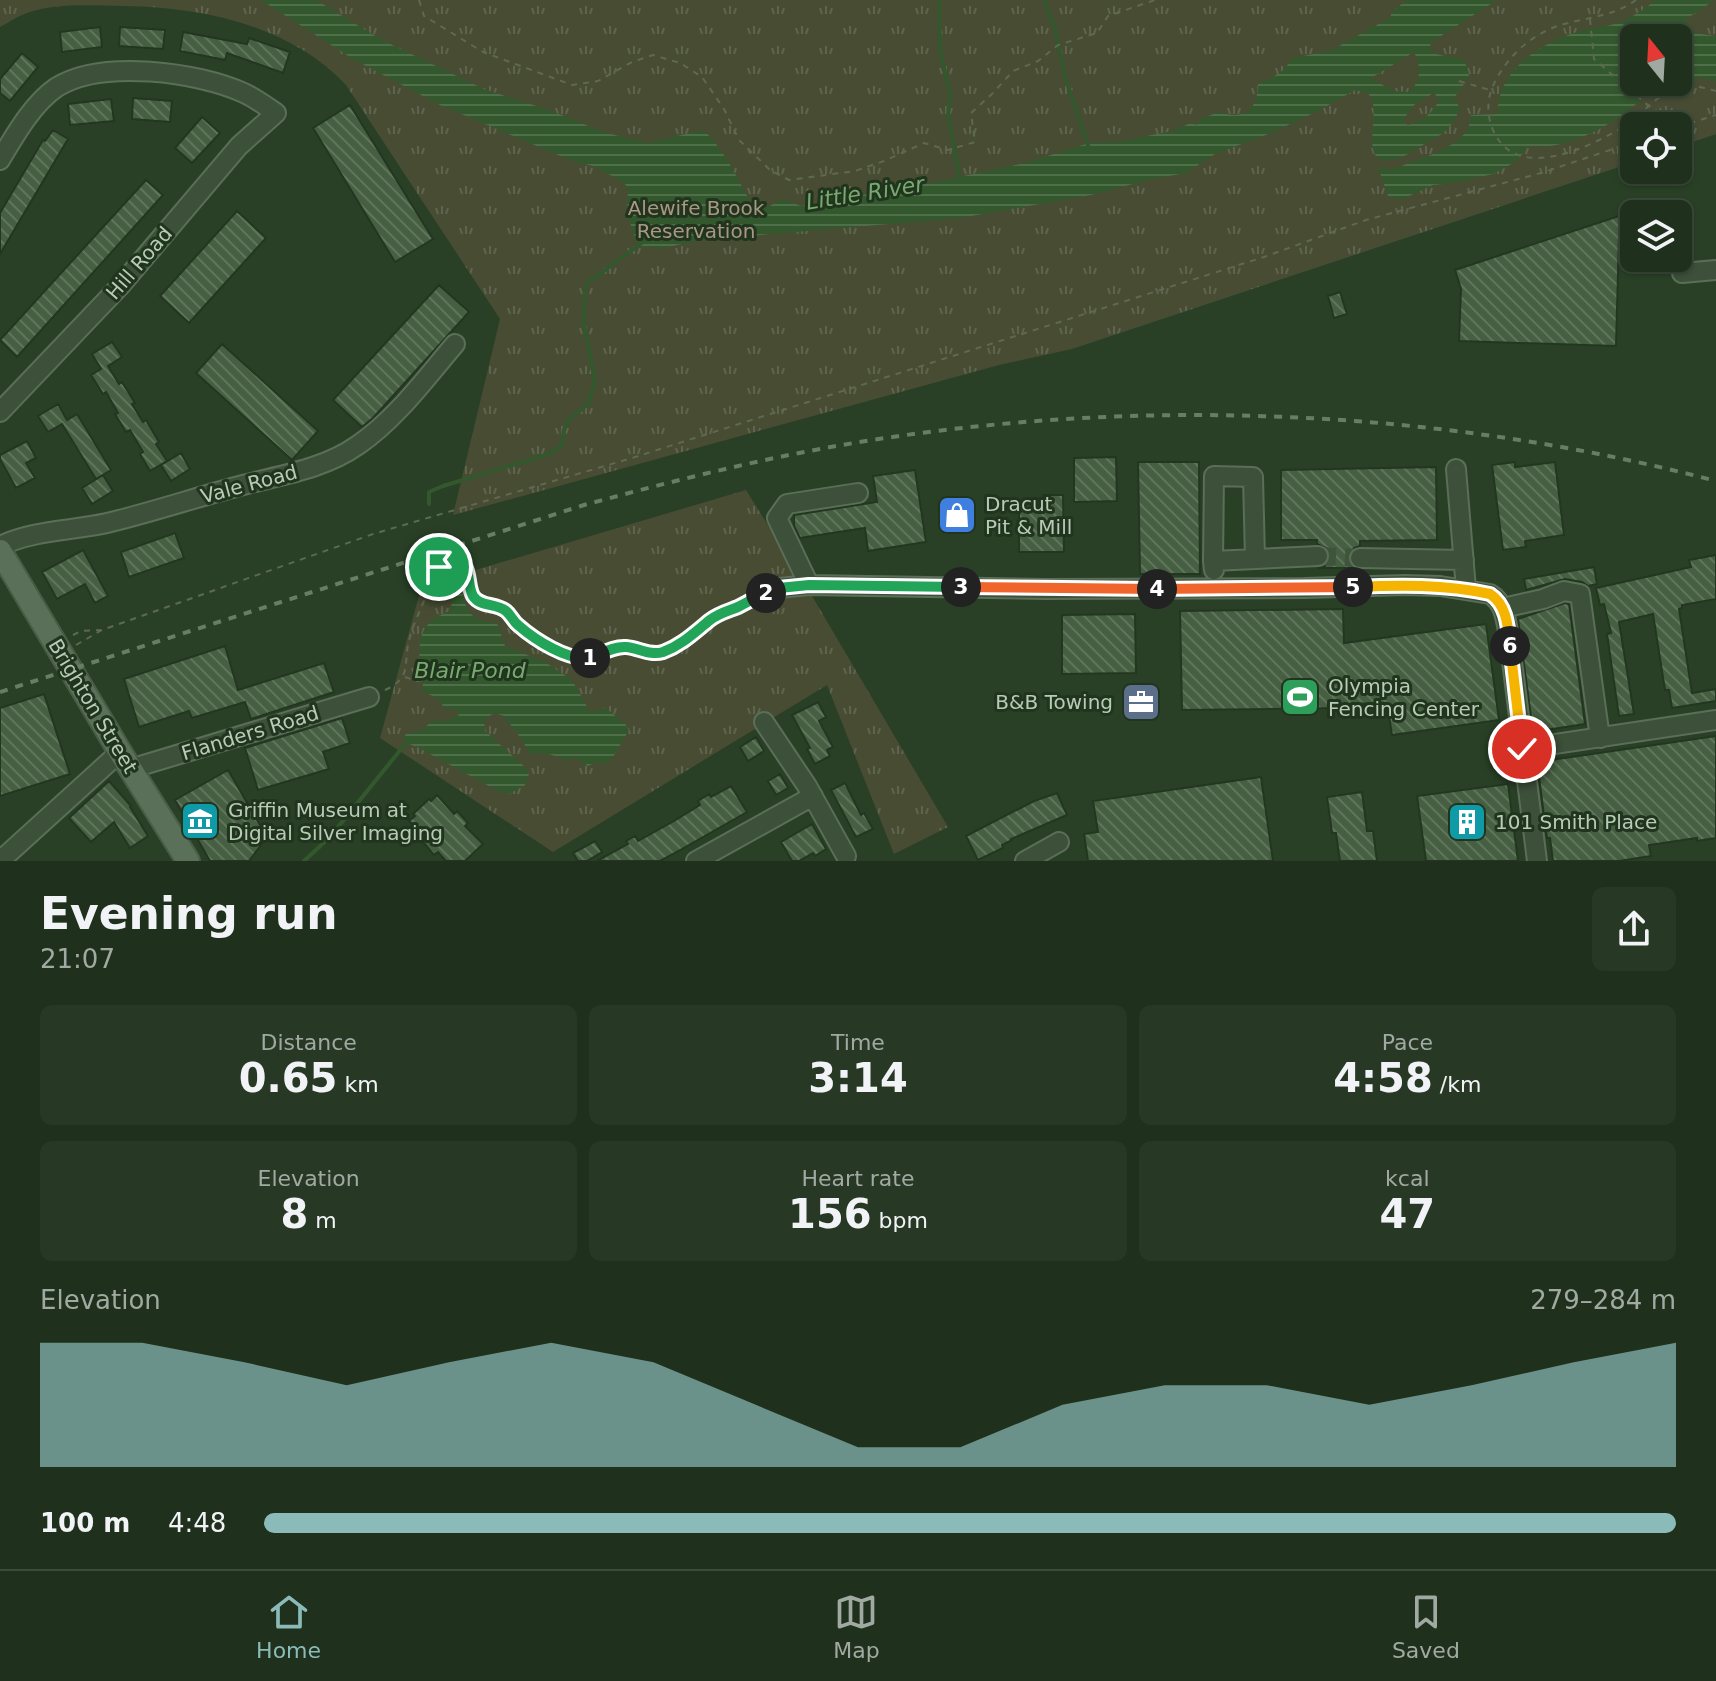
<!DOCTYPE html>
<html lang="en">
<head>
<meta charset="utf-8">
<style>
  :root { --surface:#1f301c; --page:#273825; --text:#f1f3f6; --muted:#a1a9a3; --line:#3c4b3b; --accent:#8bbbb9 }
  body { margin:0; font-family:"DejaVu Sans",sans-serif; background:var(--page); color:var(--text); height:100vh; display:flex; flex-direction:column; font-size:30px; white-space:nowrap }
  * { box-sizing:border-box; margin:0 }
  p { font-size:26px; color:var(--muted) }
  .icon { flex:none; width:44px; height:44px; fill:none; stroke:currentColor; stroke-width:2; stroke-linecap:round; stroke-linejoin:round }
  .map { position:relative; height:861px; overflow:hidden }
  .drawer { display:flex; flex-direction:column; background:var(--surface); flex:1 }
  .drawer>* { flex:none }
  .needle { width:52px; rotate:342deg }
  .buttons { position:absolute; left:1620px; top:24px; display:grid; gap:16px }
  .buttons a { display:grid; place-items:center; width:72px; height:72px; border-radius:12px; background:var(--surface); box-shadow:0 2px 6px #0004,0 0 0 2px var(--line); font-size:40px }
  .pin { position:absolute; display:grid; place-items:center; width:68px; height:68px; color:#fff; margin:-34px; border:4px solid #fff; border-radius:50%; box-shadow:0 2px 8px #0007 }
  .km { position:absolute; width:40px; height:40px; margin:-20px; border-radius:50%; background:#222; color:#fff; font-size:22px; line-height:40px; text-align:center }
  .round { display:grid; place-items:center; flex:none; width:84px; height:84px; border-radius:12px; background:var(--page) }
  .head { display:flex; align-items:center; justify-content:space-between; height:136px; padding:0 40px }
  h1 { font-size:44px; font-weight:700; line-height:60px }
  .metrics { display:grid; grid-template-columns:repeat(3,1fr); gap:12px; height:136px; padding:8px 40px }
  .metrics div { display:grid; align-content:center; border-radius:12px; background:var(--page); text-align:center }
  .metrics b { font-size:40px; font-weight:700 }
  .metrics small { font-size:22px; font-weight:400 }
  .metrics p { font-size:22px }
  .chart { height:224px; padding:16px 40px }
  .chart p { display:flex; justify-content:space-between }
  .chart svg { width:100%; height:144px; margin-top:8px; fill:var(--accent); opacity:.7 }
  ul { padding:0 40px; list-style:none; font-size:26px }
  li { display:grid; grid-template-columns:128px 96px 1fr; align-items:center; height:60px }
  li i { height:20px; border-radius:10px; background:var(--accent) }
  .tab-bar { display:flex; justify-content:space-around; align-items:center; height:112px; border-top:2px solid var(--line); background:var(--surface); font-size:22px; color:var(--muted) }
  .tab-bar a { display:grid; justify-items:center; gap:4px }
  .tab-bar .active { color:var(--accent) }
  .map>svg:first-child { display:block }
  .park { fill:url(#park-tufts); fill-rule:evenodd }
  .water { fill:url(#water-rules); fill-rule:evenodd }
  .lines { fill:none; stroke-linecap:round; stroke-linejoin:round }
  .stream { stroke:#33582d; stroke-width:4 }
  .building { fill:url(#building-back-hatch); stroke:#233720; stroke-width:2 }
  .minor-tunnel { stroke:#3e553c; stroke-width:18; stroke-dasharray:18 9; stroke-linecap:butt }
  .minor-casing { stroke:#5a6e58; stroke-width:22 }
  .major-casing { stroke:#485c46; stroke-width:26 }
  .path { stroke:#5f6951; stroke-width:2; stroke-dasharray:6 6; stroke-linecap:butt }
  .minor { stroke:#3d503a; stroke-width:18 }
  .major { stroke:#5b7058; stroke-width:22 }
  .rail { stroke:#667e63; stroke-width:4; stroke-dasharray:8 8; stroke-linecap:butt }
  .split-1-casing { stroke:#fff; stroke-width:16 }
  .split-2-casing { stroke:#fff; stroke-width:16 }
  .split-3-casing { stroke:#fff; stroke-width:16 }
  .split-4-casing { stroke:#fff; stroke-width:16 }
  .split-5-casing { stroke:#fff; stroke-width:16 }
  .split-6-casing { stroke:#fff; stroke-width:16 }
  .split-7-casing { stroke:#fff; stroke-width:16 }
  .split-1 { stroke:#22a559; stroke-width:10 }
  .split-2 { stroke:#22a559; stroke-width:10 }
  .split-3 { stroke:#22a559; stroke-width:10 }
  .split-4 { stroke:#f0652b; stroke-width:10 }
  .split-5 { stroke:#f0652b; stroke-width:10 }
  .split-6 { stroke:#f5b400; stroke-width:10 }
  .split-7 { stroke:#f5b400; stroke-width:10 }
  .labels { text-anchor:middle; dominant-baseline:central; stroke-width:6; stroke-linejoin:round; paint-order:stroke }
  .park-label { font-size:20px; fill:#aa9783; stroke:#21351e }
  .street-label { font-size:20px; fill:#b8cbb6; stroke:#21351e }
  .poi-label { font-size:20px; fill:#b8cbb6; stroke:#21351e; text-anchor:start }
  .water-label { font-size:22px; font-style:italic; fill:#78a970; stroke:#21351e }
</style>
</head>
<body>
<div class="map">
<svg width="1716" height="861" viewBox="0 0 1716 861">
  <defs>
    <pattern id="park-tufts" width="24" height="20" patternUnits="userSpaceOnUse" patternTransform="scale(2)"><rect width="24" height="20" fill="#474c33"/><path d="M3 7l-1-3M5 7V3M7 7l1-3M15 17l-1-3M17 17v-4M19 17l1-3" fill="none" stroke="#5f644e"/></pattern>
    <pattern id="water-rules" width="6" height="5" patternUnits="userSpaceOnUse" patternTransform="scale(2)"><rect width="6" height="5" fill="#33582d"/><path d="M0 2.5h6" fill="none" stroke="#4e6f49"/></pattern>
    <pattern id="building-back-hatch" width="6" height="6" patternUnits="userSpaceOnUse" patternTransform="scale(2)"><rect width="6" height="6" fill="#465f42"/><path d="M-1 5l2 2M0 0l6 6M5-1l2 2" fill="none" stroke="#5f755b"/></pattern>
  </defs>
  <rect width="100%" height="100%" fill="#294026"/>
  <path class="park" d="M0,0H1716V134L1678,147V126H1634V162L1072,349L999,365L453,515L500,319L346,85C291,26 203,7 125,6C93,6 59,2 27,13C18,16 9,22 0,27ZM1634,38H1678V82H1634Z
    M746,490L812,596L948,827L894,854L827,685L553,852L380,738L420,592L425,585Z"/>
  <path class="water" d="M261,0H316L382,40L484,89L552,111L603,132L647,143L703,130C717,142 729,162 738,179C744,190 747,198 756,206H770L782,199L801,206L930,183L1025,163L1086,144L1111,141L1112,143L1172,131L1193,122L1196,125L1203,118L1219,112C1245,121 1258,109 1258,83L1266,81L1281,72L1294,58L1332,50L1391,17V12L1407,0H1497L1430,43L1432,52C1449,61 1467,50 1469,77L1466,80L1460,79L1459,83L1464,84L1454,98L1460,108C1454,124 1447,132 1432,140C1419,146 1406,158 1392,160C1354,166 1386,106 1367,93C1366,92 1355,90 1355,90L1318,111L1271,133L1215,154L1186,173L1152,179L1091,195L960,218L701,240L663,248L641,247L636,240L627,214L628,192L627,186L618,179L593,166L570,160L440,105L353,59ZM1414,52C1421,66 1422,80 1409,92L1393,91L1371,78ZM1432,94H1435L1439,100C1433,113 1422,121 1408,125L1405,123L1403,120L1414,105Z
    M1656,0H1715L1686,19L1687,27L1693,33L1716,36V81L1703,78L1678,80V38H1634V82H1671C1652,90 1640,102 1623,114C1599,132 1559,151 1528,146L1517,161L1493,174L1453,183L1433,185L1400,200L1388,196L1378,167L1393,169L1436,153L1456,142L1468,130L1471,115L1498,114C1496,70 1543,41 1581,31C1593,27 1606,27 1618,23C1631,18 1644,9 1656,0Z
    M453,567C459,573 459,577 461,585C466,612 468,620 497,623L505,646L545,662L572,680L590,712L606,708L626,725L629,730L613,757L605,764L597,762L588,766L575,757L567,760L549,754L529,753C523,740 513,728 504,716L494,713L484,720L485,731L526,768L529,774L525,785L509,794L498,791L417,747L406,743L403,739L406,734L422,730L432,721H446L459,715L457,710L444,708L439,699L422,691L424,677L428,674L426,669L420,668C419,650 417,631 434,619C439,615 446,613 451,610C453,596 448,584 449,570Z"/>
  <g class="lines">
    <path class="stream" d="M939,0L940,50L950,94L948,115L960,179
      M1045,2L1055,29L1066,80L1089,148
      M429,504V492L443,486L549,454L562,445L564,430L568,420L588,404L595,380L583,320L586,284L643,242
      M304,861L330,837L406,743L411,742"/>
  </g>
  <path class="building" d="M100,27L102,47L62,52L60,32Z
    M120,27L165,30L163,49L119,46Z
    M183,32L247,44L249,38L290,52L283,73L227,53L225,60L180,51Z
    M22,53L38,67L10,101L0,93V79Z
    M133,98L172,101L170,122L132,119Z
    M111,99L114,121L70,125L68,104Z
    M350,105L433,239L395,262L313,128Z
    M202,117L220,133L192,163L175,148Z
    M53,130L68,139L0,254V213L43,140L45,141Z
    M146,180L163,195L17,357L0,340Z
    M237,211L266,238L189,323L160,296Z
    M1619,216L1625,235L1619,237L1616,346L1459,341L1461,289L1455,270Z
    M439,285L469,312L373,418L362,427L333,400Z
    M1340,292L1347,314L1334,318L1328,296Z
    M112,342L122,357L108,366L119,384L122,382L135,403L132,404L143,422L146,420L159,442L156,444L167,461L150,471L140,454L143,452L130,430L126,432L115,414L118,413L106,392L103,394L91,375L101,369L92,354Z
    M222,344L318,431L292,460L196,373Z
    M58,404L67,420L77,414L111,470L96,479L62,424L48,432L38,416Z
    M27,441L36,458L26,463L35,478L16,488L0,459V455Z
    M181,453L190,469L171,481L161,465Z
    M1116,457L1117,501L1074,502V458Z
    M1138,462H1199L1200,574H1140Z
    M1515,462V467L1555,462L1564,535L1525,541L1526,547L1503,550L1492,465Z
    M1436,467L1437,540L1360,541V546L1354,548L1348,557L1349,563L1354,568H1318L1325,566L1330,556L1328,549L1317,544V540H1281V470Z
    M915,470L926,542L868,551L865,528L800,538L794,526V515L877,502L873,476Z
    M103,475L113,491L92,504L82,488Z
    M1043,495H1063L1064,552H1019V505L1043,504Z
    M175,533L184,558L129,577L121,552Z
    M83,550L108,596L95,603L85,584L57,599L42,572Z
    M1716,555V599L1682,605V608L1679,609L1692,693L1716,689V701L1672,708L1669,690H1665L1653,614L1619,622L1634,714L1619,716L1607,634L1611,633L1604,604L1600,605L1596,588L1691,567L1689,560Z
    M1594,567L1597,584L1588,586L1582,582L1565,579L1526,590L1524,579Z
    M1565,603L1569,604L1585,724L1533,732L1518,619Z
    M1343,609L1344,643L1486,624L1499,720L1392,735L1387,703L1345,704V708L1182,710L1180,611Z
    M1135,614L1136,673L1062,674V615Z
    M225,646L238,690L324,663L334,692L251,719L245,702L192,718L189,711L139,727L124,679Z
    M44,694L70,774L0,796V708Z
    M818,702L826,717L819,721L833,747L827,750L830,756L815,764L807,749L810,748L792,715Z
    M342,718L350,743L323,752L329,769L258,790L245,748Z
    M1716,736V838L1697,841V838L1649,845L1651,856L1619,861H1553L1550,838H1547L1537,762Z
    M756,737L764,751L748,761L740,747Z
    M228,770L267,837L249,861H210L175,800Z
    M780,774L788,788L776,795L768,781Z
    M1261,777L1273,861H1088L1084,834L1098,832L1093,801Z
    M109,781L131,806L130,807L148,836L130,848L114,822L91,842L69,818Z
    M845,783L861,815L864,813L873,829L856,837L831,790Z
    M1508,784L1518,861H1426L1417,796Z
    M731,786L747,812L682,849L660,861H597L628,844L626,841L635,836L638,841L674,821L700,805L698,801L709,794L711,797Z
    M1362,792L1367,831H1373L1377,861H1340L1336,833H1332L1327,797Z
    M1057,793L1067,815L1011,839L1012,840L1002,845L1003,848L978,860L966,836L1034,801Z
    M437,795L454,814L457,811L468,823L465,826L483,844L465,861H446L438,852L434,855L423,842L426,839L409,821L415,816L413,814L429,799L431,801Z
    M812,824L826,849L815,856L813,853L799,861H792L781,842Z
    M595,841L602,852L587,861H578L573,853Z"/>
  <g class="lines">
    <path class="minor-tunnel" d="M1318,556L1360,558"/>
    <defs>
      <path id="minor" d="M0,160C15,135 33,103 57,87C102,59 198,72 244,93C255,98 266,106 276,113L239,146L121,285L0,412
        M1682,273L1716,270
        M1456,469L1466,589
        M0,546C34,530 71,531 107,523C153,512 197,497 243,485C281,475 324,469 358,445C396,419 425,379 455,344
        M1360,558L1464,560
        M1213,561L1214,476L1253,477L1255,559
        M1214,570L1213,561L1318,556
        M809,585L777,518L787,504L858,493
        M779,588L809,585L1045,589L1305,588L1405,585L1440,586L1490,594C1505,603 1506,621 1509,637L1537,861
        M1503,608L1543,599L1564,591L1580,594L1600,738
        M764,722L807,786L846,856
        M1522,749L1716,720
        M130,769L369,697
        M0,861L120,752
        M696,861L813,796
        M1025,861L1059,842"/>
      <path id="major" d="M0,551L120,752L188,861"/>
    </defs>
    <use href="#minor" class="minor-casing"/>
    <use href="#major" class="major-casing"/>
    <path class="path" d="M419,0L424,16L483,52L572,85L598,81L632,62L653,55L680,63L702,77L724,109L739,140L770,170L789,180L855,171L884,161L924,143L948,150L975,142L971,113L992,94L1013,71L1038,61L1058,45L1097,33L1108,16L1155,0
      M1636,0C1616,15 1591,17 1568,23C1534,31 1506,56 1492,88C1487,101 1487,116 1493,130C1516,184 1591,147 1626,125C1642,114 1656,96 1674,89C1689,84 1702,87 1716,91
      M1590,19L1594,59L1650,107L1683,125
      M1459,81L1490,90
      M1678,127L1716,115
      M73,635L81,631L101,630
      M76,645L102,630L373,534L632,458L1264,257L1366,220L1541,173L1634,142
      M405,677L417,681L424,680
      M385,690C414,677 402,662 410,637C413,625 419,613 424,601L443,594L437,570L439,567L453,563L465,566C470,575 468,586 473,595C480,607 495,603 505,611C510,614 513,621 517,625C532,638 562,656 582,659C596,661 609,648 623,647C637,646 650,657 665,651C683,644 695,632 710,620C718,613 728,611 737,607C747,603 755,597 765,593"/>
    <use href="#minor" class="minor"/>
    <use href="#major" class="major"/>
    <path class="rail" d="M0,692L584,505C673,481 763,458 854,443C1136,396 1439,408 1716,481"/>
  </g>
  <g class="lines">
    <defs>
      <path id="split-1" d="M439,567L453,563L465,566C470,575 468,587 473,596C480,607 496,603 506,611C511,615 513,621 518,625C535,640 568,661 590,658"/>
      <path id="split-2" d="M590,658C601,654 614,646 626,647C639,648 650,656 663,652C682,645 695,632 710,620C719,613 728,611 738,607C748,602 756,597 766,593"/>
      <path id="split-3" d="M766,593L779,588L809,585L961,587"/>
      <path id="split-4" d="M961,587L1157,589"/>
      <path id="split-5" d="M1157,589L1353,587"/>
      <path id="split-6" d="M1353,587C1399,585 1444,584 1490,594C1507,605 1508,627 1510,646"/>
      <path id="split-7" d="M1510,646L1522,749"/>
    </defs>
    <use href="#split-1" class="split-1-casing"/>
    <use href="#split-2" class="split-2-casing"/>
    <use href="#split-3" class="split-3-casing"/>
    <use href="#split-4" class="split-4-casing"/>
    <use href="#split-5" class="split-5-casing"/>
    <use href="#split-6" class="split-6-casing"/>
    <use href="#split-7" class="split-7-casing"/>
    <use href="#split-1" class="split-1"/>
    <use href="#split-2" class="split-2"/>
    <use href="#split-3" class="split-3"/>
    <use href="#split-4" class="split-4"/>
    <use href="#split-5" class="split-5"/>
    <use href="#split-6" class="split-6"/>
    <use href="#split-7" class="split-7"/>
  </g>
  <defs>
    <symbol id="shop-square" viewBox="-11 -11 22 22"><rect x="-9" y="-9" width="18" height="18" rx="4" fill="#3f7fe0" stroke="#21351e"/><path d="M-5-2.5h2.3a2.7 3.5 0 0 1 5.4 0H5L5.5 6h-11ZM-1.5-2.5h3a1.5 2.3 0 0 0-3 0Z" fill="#fff"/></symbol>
    <symbol id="stadium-square" viewBox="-11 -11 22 22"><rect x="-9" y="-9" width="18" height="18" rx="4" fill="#2e9e5b" stroke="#21351e"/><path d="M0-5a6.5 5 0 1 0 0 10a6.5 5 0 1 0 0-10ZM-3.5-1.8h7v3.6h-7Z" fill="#fff"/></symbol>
    <symbol id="office-square" viewBox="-11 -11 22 22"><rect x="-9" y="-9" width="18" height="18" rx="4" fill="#5c6f8a" stroke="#21351e"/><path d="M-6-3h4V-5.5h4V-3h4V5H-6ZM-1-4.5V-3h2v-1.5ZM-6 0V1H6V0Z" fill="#fff"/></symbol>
    <symbol id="museum-square" viewBox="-11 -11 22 22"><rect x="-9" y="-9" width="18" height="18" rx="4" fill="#0f9aa8" stroke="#21351e"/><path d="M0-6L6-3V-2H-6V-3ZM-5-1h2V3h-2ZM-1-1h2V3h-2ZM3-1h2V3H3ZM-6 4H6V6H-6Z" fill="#fff"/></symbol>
    <symbol id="building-square" viewBox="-11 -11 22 22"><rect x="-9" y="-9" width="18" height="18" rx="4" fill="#0f9aa8" stroke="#21351e"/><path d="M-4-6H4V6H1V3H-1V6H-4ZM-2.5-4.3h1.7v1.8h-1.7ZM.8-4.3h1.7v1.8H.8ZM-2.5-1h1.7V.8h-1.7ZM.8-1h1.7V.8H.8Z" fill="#fff"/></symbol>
  </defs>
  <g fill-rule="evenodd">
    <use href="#shop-square" x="935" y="493" width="44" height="44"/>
    <use href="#stadium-square" x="1278" y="675" width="44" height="44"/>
    <use href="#office-square" x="1119" y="680" width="44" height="44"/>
    <use href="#museum-square" x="178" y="799" width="44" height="44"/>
    <use href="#building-square" x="1445" y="800" width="44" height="44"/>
  </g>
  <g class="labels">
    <g class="park-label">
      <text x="696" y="208">Alewife Brook<tspan x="696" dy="23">Reservation</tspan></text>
    </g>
    <g class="street-label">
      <text transform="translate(139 263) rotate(-49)">Hill Road</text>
      <text transform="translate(249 484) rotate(-15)">Vale Road</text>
      <text transform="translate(93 706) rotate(59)">Brighton Street</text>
      <text transform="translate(250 733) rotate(-17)">Flanders Road</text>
    </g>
    <g class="poi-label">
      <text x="985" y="504">Dracut<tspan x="985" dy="23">Pit &amp; Mill</tspan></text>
      <text x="1328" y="686">Olympia<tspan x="1328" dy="23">Fencing Center</tspan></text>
      <text x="1113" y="702" text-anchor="end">B&amp;B Towing</text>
      <text x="228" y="810">Griffin Museum at<tspan x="228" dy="23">Digital Silver Imaging</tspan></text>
      <text x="1495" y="822">101 Smith Place</text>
    </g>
    <g class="water-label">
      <text transform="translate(865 193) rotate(-9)">Little River</text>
      <text x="470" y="670">Blair Pond</text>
    </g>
  </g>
</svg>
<div class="buttons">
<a><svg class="needle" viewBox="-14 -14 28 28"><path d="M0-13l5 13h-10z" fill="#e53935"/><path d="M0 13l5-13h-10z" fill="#a1a9a3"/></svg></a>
<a><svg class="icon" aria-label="locate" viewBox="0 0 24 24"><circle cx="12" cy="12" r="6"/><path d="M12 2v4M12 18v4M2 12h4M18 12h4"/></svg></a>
<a><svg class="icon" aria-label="layers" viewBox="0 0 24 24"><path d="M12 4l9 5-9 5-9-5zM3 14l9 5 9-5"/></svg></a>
</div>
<div class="pin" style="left:439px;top:567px;background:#1e9e55"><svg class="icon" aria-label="arrive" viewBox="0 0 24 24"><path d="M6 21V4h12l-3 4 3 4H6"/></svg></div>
<div class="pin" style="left:1522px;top:749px;background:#d93025"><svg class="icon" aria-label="check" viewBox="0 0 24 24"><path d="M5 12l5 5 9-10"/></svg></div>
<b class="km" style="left:590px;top:658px">1</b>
<b class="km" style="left:766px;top:593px">2</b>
<b class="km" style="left:961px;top:587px">3</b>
<b class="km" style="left:1157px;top:589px">4</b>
<b class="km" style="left:1353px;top:587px">5</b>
<b class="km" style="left:1510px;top:646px">6</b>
</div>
<section class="drawer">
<div class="head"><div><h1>Evening run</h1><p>21:07</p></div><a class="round"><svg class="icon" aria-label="share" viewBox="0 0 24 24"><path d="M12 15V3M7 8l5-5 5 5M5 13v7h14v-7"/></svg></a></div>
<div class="metrics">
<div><p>Distance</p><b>0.65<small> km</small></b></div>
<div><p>Time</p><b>3:14</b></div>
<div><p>Pace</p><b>4:58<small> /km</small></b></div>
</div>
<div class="metrics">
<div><p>Elevation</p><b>8<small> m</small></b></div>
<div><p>Heart rate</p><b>156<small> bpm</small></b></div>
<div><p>kcal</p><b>47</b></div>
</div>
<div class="chart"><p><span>Elevation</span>279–284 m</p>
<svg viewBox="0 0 160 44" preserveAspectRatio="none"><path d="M0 44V6L10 6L20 12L30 19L40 12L50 6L60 12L70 25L80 38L90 38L100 25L110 19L120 19L130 25L140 19L150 12L160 6V44z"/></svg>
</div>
<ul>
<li><b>100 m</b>4:48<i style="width:100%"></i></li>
</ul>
</section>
<nav class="tab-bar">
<a class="active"><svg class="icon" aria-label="home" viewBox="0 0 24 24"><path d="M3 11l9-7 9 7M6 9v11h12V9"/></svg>Home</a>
<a><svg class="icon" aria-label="map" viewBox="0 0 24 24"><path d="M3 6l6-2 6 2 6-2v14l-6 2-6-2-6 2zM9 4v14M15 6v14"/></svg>Map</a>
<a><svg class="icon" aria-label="saved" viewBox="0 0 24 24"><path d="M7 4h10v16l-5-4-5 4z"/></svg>Saved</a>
</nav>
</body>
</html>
